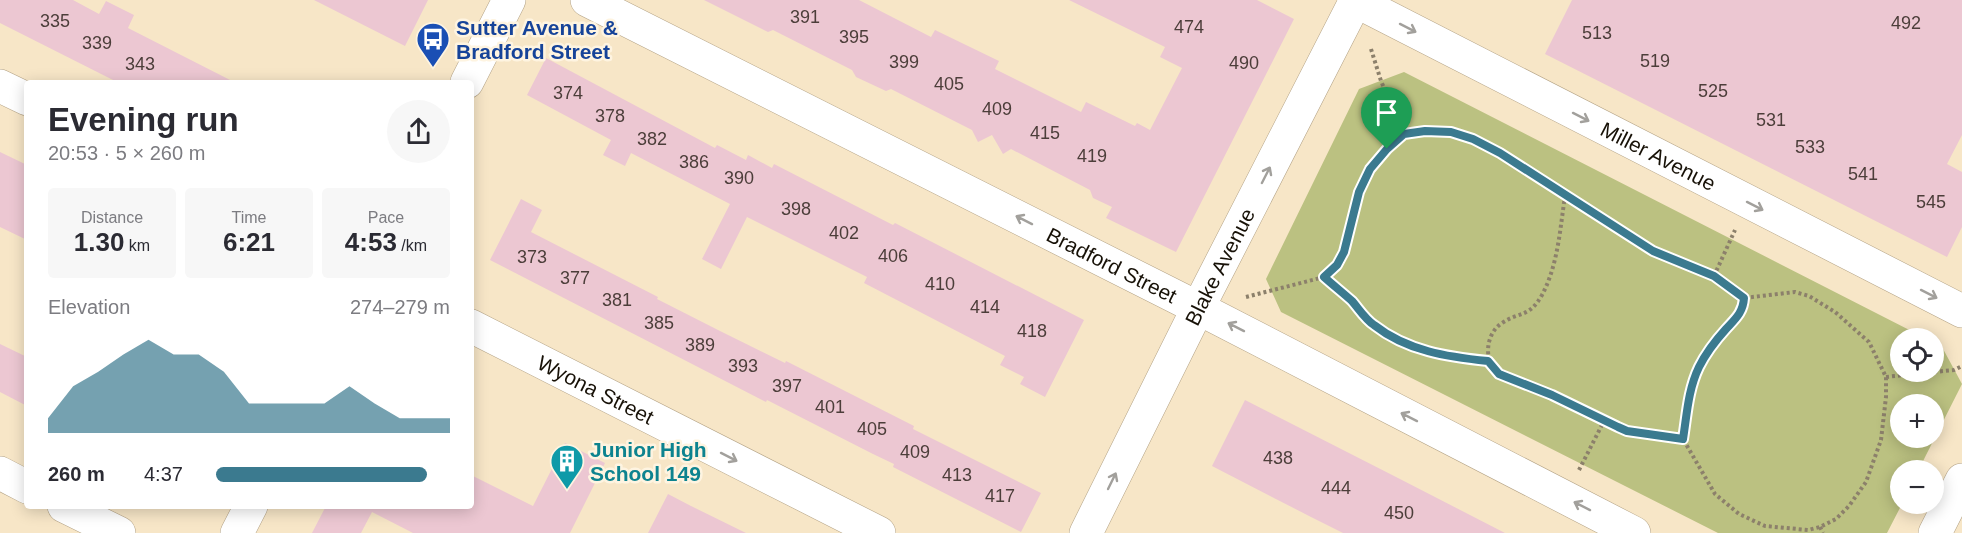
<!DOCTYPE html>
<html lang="en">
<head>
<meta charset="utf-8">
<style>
  :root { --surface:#fff; --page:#f7f7f7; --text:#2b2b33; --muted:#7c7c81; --accent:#3b7a8f }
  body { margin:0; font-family:Helvetica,sans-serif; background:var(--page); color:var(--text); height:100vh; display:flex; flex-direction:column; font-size:22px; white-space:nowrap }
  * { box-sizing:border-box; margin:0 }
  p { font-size:20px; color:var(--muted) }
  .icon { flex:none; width:33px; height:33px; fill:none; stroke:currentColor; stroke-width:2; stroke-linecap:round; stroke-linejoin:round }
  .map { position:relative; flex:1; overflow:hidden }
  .drawer { position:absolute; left:24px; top:80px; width:450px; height:429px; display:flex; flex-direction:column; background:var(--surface); border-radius:6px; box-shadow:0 3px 15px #0003 }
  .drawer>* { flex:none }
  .buttons { position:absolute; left:1890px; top:328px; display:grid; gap:12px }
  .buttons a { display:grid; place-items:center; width:54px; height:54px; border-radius:50%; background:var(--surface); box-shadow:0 3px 15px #0003; font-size:30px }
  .pin { position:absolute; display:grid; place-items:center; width:51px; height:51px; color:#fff; margin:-62px -26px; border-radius:50% 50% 50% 0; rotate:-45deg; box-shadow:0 0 6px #0007 }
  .pin .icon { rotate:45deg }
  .round { display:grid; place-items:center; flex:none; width:63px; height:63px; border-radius:32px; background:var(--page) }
  .summary { display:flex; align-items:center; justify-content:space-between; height:102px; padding:0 24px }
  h1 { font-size:33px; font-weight:700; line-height:45px }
  .metrics { display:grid; grid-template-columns:repeat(3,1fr); gap:9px; height:102px; padding:6px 24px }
  .metrics div { display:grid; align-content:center; border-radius:6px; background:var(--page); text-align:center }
  .metrics b { font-size:26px; font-weight:700 }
  .metrics small { font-size:16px; font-weight:400 }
  .metrics p { font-size:16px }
  .chart { height:168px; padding:12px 24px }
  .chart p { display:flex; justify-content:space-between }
  .chart svg { width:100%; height:108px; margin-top:6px; fill:var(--accent); opacity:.7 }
  ul { padding:0 24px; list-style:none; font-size:20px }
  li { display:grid; grid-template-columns:96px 72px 1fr; align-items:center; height:45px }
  li i { height:15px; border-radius:8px; background:var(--accent) }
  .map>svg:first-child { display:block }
  .green { fill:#bbc181; fill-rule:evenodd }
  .building { fill:#ecc7d2 }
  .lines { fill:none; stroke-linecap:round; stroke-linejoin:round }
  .minor-casing { stroke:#b3a285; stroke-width:34 }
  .path { stroke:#8c806b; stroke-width:4; stroke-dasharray:3 3; stroke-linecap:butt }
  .minor { stroke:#fff; stroke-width:33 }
  .oneway { stroke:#a2a09c }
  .route-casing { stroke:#fff; stroke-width:12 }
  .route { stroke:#3b7a8f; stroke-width:8 }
  .labels { text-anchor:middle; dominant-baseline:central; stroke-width:5; stroke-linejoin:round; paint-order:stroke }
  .number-label { font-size:18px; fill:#4c3e3a }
  .transit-label { font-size:21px; font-weight:bold; fill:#164399; stroke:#fef4e1; text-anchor:start }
  .street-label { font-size:21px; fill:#171107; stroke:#fef4e1 }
  .culture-label { font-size:21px; font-weight:bold; fill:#0d838f; stroke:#fef4e1; text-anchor:start }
</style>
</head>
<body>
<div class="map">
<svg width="1962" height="533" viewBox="0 0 1962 533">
  <rect width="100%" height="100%" fill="#f7e6c7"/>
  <path class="green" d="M1404,72L1927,339H1900V372H1934V342L1942,347L1962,384L1918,471H1900L1902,504L1887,533H1718L1281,312L1266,279L1359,89ZM1900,405H1934V438H1900Z"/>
  <path class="building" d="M0,0H73L99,14L106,1L134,15L128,28L234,82H117L0,23Z
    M314,0H428L405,46Z
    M704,0H859L931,37L935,30L999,61L995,69L1081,112L1086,102L1135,126L1137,123L1150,130L1182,68L1160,57L1165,47L1069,0H1257L1294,19L1176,252L1106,218L1112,207L1093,198L1090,190L1011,149L1003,154L992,135L978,142L972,130L891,89L886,91L856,77L852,70L773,30L768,32Z
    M1572,0H1962V135L1947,164L1962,172V227L1947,257L1545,54Z
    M546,58L715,148L717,145L746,160L748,155L772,168L774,164L893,225L895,223L1084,320L1045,397L1020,384L1024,377L1000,365L1005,356L864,283L867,277L747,217L721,269L702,259L730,204L631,153L625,166L603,155L611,140L527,95Z
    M0,152L27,165V240L0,227Z
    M521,199L542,210L531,232L658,297L657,299L720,331L785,363L786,361L914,426L913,429L1041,493L1021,532L893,467L894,464L873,454L767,400L766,402L490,260Z
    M0,344L27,357V406L0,392Z
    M1245,400L1398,478L1505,533H1343L1311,517L1212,466Z
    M565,443L605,463L570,533H413L372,512L361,533H312L326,506H471V475L533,506Z
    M668,494L691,506L746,533H648Z"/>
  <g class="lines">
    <defs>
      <g id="minor">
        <path id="s1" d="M587,0L1198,308L1634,533"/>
        <path id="s2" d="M1354,0L1962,311"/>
        <path d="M467,82L509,0"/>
        <path d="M0,86L27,99"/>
        <path id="s3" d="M471,326L879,533"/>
        <path d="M0,473L27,487"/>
        <path d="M64,506L119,533"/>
        <path d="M237,533L251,506"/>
        <path id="s4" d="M1086,533L1198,308L1356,0"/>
        <path d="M1935,533L1962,480"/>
      </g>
    </defs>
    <use href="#minor" class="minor-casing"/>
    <path class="path" d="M1371,49L1381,81L1404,134
      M1714,276L1735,230
      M1246,297L1324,277
      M1488,361C1448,357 1407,351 1374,325C1365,319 1359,309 1352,301C1343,293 1333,285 1324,277C1350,256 1348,224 1358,195C1363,180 1371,167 1381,156C1387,149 1396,138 1404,134C1408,132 1414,132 1418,132C1473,125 1523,166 1565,196
      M1934,372L1954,370L1962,366
      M1886,377L1931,372
      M1683,439C1687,414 1688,390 1699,367C1706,353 1716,340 1726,329C1735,319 1743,313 1744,298
      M1579,470L1604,421L1627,431L1683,439L1715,494L1739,514L1765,526L1808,530L1820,527L1836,519L1849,506L1866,482L1881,440L1886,397V377L1869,342L1835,312L1809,296L1795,292L1744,298L1714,276L1653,251L1565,196C1560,229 1558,265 1542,295C1529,318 1520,311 1502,323C1485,334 1483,362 1499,374C1509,381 1526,385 1538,389C1561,398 1583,408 1604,421
      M1820,527L1823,533"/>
    <use href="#minor" class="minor"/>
  </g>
  <defs><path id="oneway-shaft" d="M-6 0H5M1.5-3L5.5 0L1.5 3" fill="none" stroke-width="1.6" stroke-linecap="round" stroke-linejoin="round" transform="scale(1.5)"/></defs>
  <g class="oneway">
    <use href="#oneway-shaft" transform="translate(1408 28) rotate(27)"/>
    <use href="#oneway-shaft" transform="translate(1581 117) rotate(27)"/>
    <use href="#oneway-shaft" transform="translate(1266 175) rotate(-63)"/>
    <use href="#oneway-shaft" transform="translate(1755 206) rotate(27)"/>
    <use href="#oneway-shaft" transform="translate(1024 220) rotate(-153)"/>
    <use href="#oneway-shaft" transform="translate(1929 294) rotate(27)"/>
    <use href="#oneway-shaft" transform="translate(1236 327) rotate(-153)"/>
    <use href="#oneway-shaft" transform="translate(1409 417) rotate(-153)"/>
    <use href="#oneway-shaft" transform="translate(729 457) rotate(27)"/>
    <use href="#oneway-shaft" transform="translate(1112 481) rotate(-64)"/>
    <use href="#oneway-shaft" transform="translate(1582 506) rotate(-153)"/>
  </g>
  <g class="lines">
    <defs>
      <path id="route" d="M1425,131L1451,132L1473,139L1500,153L1653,251L1714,276L1744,298C1743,313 1735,319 1726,329C1716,340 1706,353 1699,367C1688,390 1687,414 1683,439L1627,431L1618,427L1552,395L1499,374L1488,361C1448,357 1407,351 1374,325C1365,319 1359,309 1352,301C1343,293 1333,285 1324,277L1337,265L1344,252L1359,192L1370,169L1387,149L1404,134Z"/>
    </defs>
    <use href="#route" class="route-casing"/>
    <use href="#route" class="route"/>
  </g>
  <defs>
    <symbol id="bus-pin" viewBox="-11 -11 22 30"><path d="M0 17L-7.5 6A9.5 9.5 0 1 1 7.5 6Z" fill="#1a4fb4" stroke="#fef4e1"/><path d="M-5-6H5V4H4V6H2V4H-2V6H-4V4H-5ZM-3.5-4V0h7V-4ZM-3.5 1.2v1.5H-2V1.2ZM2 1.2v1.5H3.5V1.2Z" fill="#fff"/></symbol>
    <symbol id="building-pin" viewBox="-11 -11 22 30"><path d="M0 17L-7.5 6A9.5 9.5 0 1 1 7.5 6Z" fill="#0f9aa8" stroke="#fef4e1"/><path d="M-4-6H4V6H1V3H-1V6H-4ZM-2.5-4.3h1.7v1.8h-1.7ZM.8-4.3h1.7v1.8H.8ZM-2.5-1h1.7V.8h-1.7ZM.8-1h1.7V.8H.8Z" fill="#fff"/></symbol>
  </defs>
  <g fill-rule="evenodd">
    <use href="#bus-pin" x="414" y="20" width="38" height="52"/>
    <use href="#building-pin" x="548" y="442" width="38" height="52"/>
  </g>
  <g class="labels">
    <g class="number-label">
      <text x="805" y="17">391</text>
      <text x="55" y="21">335</text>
      <text x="1906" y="23">492</text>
      <text x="1189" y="27">474</text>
      <text x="1597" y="33">513</text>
      <text x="854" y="37">395</text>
      <text x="97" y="43">339</text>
      <text x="1655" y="61">519</text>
      <text x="904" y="62">399</text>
      <text x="1244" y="63">490</text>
      <text x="140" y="64">343</text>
      <text x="949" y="84">405</text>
      <text x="1713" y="91">525</text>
      <text x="568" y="93">374</text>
      <text x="997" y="109">409</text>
      <text x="610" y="116">378</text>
      <text x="1771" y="120">531</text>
      <text x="1045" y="133">415</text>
      <text x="652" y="139">382</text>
      <text x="1810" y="147">533</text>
      <text x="1092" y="156">419</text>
      <text x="694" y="162">386</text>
      <text x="1863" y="174">541</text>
      <text x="739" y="178">390</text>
      <text x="1931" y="202">545</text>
      <text x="796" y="209">398</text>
      <text x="844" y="233">402</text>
      <text x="893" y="256">406</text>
      <text x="532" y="257">373</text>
      <text x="575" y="278">377</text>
      <text x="940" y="284">410</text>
      <text x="617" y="300">381</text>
      <text x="985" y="307">414</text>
      <text x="659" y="323">385</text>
      <text x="1032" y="331">418</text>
      <text x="700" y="345">389</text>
      <text x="743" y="366">393</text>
      <text x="787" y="386">397</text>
      <text x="830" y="407">401</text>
      <text x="872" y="429">405</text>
      <text x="915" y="452">409</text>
      <text x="1278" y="458">438</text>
      <text x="957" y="475">413</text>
      <text x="1336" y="488">444</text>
      <text x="1000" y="496">417</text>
      <text x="1399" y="513">450</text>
    </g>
    <g class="transit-label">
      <text x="456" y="27">Sutter Avenue &amp;<tspan x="456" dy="24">Bradford Street</tspan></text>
    </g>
    <g class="street-label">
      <text stroke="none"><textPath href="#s2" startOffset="342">Miller Avenue</textPath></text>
      <text stroke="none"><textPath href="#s1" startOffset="588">Bradford Street</textPath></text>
      <text stroke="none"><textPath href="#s4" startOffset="298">Blake Avenue</textPath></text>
      <text stroke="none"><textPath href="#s3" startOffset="140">Wyona Street</textPath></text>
    </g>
    <g class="culture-label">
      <text x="590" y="449">Junior High<tspan x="590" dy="24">School 149</tspan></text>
    </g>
  </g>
</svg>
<div class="buttons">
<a><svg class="icon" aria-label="locate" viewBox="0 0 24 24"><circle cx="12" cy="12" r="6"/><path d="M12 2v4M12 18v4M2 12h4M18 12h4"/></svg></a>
<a>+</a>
<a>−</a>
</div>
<div class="pin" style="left:1387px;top:149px;background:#1e9e55"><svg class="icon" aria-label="arrive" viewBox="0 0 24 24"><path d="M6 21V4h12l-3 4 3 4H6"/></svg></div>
<section class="drawer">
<div class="summary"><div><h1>Evening run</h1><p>20:53 · 5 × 260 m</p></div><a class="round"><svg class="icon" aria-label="share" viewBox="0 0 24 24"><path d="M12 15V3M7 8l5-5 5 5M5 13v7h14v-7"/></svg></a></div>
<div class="metrics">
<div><p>Distance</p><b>1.30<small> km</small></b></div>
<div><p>Time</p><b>6:21</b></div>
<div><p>Pace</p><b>4:53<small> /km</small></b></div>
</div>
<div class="chart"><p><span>Elevation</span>274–279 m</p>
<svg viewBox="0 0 160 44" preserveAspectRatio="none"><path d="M0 44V38L10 25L20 19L30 12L40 6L50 12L60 12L70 19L80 32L90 32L100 32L110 32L120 25L130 32L140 38L150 38L160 38V44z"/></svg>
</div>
<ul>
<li><b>260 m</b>4:37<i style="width:90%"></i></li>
</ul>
</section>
</div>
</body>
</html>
